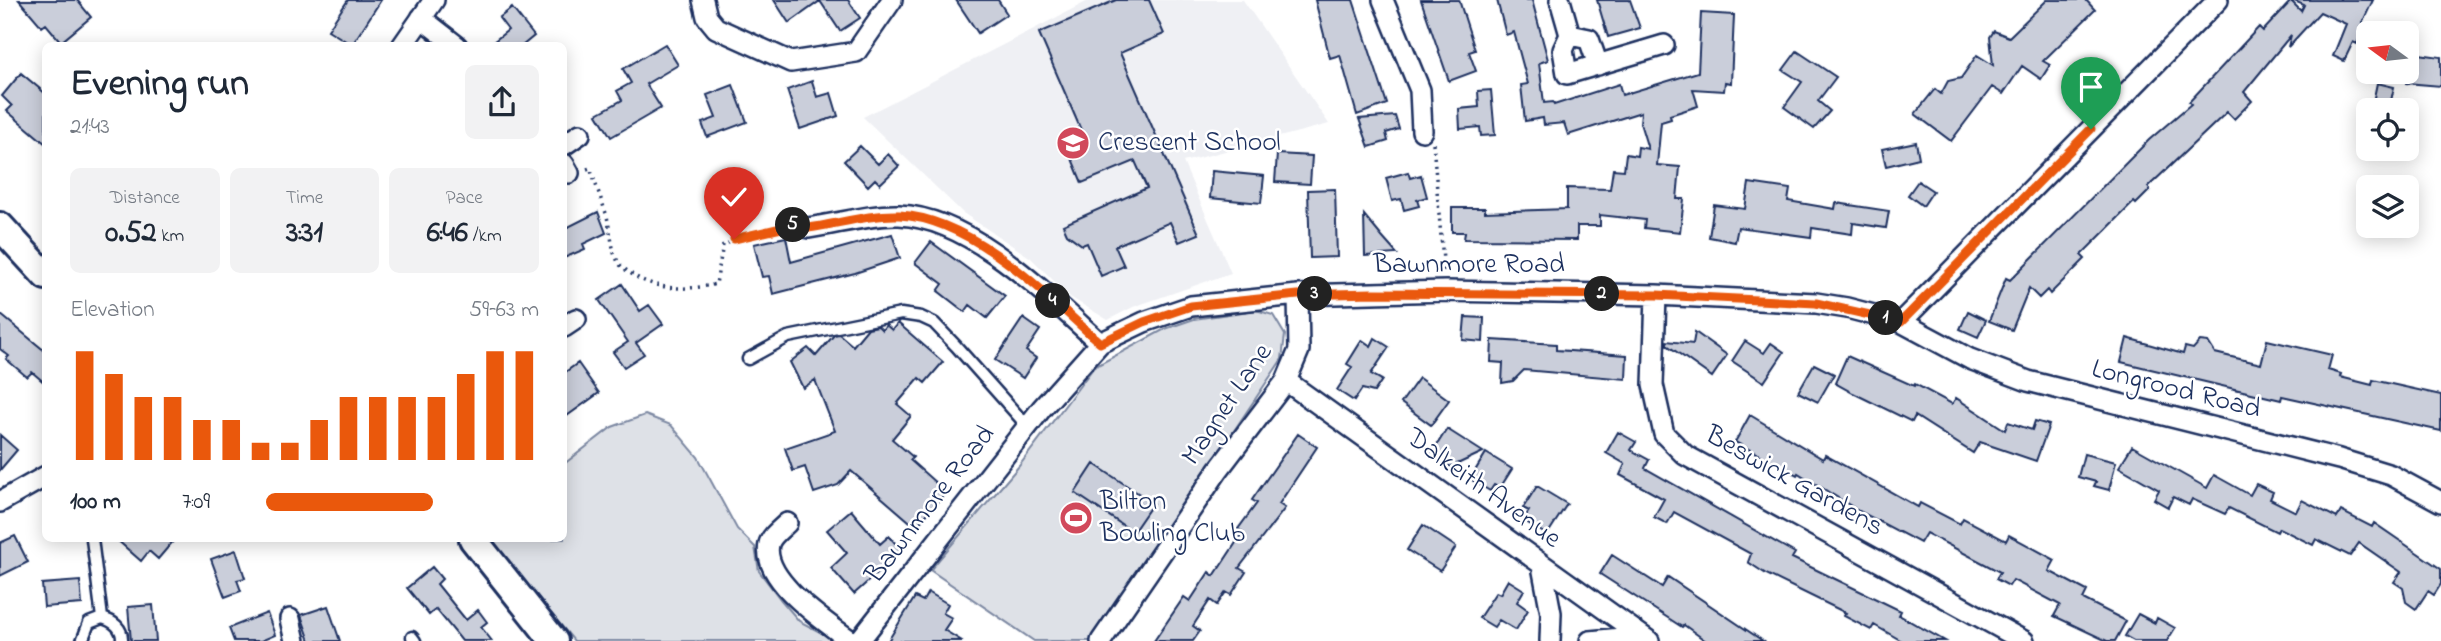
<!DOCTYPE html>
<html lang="en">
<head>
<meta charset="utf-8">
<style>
  :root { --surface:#fff; --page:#f2f2f3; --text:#1f2937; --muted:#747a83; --accent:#ea580c }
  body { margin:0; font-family:"Indie Flower",sans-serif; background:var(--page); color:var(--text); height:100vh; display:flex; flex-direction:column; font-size:26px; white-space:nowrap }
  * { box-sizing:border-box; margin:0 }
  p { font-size:23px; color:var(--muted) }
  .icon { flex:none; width:38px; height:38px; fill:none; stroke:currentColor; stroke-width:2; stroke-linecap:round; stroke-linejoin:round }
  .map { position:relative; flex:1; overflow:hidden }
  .details { position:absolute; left:42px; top:42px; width:525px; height:500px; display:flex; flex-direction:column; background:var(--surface); border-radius:10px; box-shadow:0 4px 18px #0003 }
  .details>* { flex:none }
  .needle { width:46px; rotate:285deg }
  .tools { position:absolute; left:2356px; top:21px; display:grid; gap:14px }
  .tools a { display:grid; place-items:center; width:63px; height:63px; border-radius:10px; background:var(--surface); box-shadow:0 4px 18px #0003; font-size:35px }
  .pin { position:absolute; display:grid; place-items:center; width:60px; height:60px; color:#fff; margin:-72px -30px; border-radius:50% 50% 50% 0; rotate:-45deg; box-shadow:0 0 7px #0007 }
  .pin .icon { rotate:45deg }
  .km { position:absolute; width:35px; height:35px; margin:-18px; border-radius:50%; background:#222; color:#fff; font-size:19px; line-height:35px; text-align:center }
  .round { display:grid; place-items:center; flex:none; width:74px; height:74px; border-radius:10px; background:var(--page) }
  .summary { display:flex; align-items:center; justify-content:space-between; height:119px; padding:0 28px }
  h1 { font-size:38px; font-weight:700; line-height:52px }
  .metrics { display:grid; grid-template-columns:repeat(3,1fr); gap:10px; height:119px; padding:7px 28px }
  .metrics div { display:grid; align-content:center; border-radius:10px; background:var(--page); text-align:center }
  .metrics b { font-size:30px; font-weight:700 }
  .metrics small { font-size:19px; font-weight:400 }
  .metrics p { font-size:19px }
  .chart { height:196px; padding:14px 28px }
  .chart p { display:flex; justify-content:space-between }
  .chart svg { width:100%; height:126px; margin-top:7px; stroke:var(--accent); stroke-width:6 }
  ul { padding:0 28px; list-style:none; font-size:23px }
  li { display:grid; grid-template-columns:112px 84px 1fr; align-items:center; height:52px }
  li i { height:18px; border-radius:9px; background:var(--accent) }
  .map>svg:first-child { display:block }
  .built { fill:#eff0f4 }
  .green { fill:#dee1e7; stroke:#7c88a2; stroke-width:2 }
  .building { fill:#caceda; stroke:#1b2f5e; stroke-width:2 }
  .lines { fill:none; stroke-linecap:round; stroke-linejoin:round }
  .lane-casing { stroke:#1b2f5e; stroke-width:15 }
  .street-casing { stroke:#1b2f5e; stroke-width:24 }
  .secondary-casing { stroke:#1b2f5e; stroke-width:32 }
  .path { stroke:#1b2f5e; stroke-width:3.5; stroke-dasharray:2 5; stroke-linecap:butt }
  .lane { stroke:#fff; stroke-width:10 }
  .street { stroke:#fff; stroke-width:19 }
  .secondary { stroke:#fff; stroke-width:26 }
  .route-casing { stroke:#fff; stroke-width:14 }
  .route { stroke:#ea580c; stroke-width:9 }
  .labels { text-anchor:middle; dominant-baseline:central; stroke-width:5; stroke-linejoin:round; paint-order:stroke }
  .poi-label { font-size:28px; fill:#1b2f5e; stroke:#fff; text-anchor:start }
  .street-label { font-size:28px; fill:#1b2f5e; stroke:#fff }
</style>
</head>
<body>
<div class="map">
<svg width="2441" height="641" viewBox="0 0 2441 641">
  <rect width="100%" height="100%" fill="#fff"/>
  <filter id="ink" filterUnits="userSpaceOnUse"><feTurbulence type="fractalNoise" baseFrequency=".0143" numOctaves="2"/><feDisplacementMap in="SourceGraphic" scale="14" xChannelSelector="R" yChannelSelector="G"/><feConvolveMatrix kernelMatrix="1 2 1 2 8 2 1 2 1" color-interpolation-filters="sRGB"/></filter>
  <g filter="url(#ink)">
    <path class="built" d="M1090,0H1243L1329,124L1183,162L1231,273L1133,307L1108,320L1070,297L1031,258L963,213L863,117Z"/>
    <path class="green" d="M1256,310L1273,315L1285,335L1282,359L1093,641H1034L930,570L1019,466L1094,367L1165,329L1194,319Z
      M645,415L671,425L698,457L737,529L755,547L759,571L781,600L799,621L837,641H574L490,539H564V464L612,427Z"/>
    <path class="building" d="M19,0H77L91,17L61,42L46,24L42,27Z
      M348,0H381L352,45L328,30Z
      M774,0H848L860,18L840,31L820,1L789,23Z
      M956,0H998L1007,14L978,33Z
      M1116,0H1149L1164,34L1120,53L1199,234L1179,242L1170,222L1115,246L1124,266L1101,276L1087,243L1082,245L1067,234L1063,225L1147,188L1135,161L1082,183L1063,137L1081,130L1039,33Z
      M1315,0H1353L1387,104L1357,115L1340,55L1330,58Z
      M1421,0H1459L1475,50L1469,52L1476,71L1449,81Z
      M1497,0H1532L1548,60L1539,63L1544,103L1553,102L1554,105L1619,84L1622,95L1698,72L1701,13L1734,15L1731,83L1725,82L1724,91L1693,89L1698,106L1670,115L1671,119L1661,122L1657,165L1680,167L1677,199H1684L1680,232L1644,228L1645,220L1600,215V226H1577V240L1464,239L1465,232H1452V208H1485V212L1567,209V188L1610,189L1613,169L1624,170L1626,154L1637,156L1638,147L1648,149L1640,123L1641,112L1568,135L1564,123L1544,125L1543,118L1525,121L1521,85L1528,84L1514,32L1506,35Z
      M1597,0H1630L1640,28L1608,37Z
      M2047,0H2086L2095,10L2043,61L2050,65L2041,79L2022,66L2003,94L1992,87L1951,141L1915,114L1935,89L1941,94L1948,81L1961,78L1977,55L1993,65L1990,37L1994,31L2009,37Z
      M2292,0H2373L2360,28L2362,33L2357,44L2353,42L2344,61L2333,56L2346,24L2320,12L2288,47L2291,35L2244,92L2252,101L2234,119L2227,112L2148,187L2150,190L2136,204L2134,202L2081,255L2085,259L2050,294L2047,290L2039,298L2029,288L2012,330L1989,321L2006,278L2010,280L2149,140L2191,104L2189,102L2259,27L2263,31L2291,1L2301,11L2304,5Z
      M512,8L534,36L522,46H488L508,30L499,18Z
      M665,44L678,65L646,84L661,108L611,137L597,114L622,100L617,91L631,83L623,69Z
      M1797,51L1836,77L1818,101L1830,111L1814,129L1784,107L1802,82L1783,70Z
      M2419,54L2441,57V86L2406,83V59L2418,60Z
      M21,73L46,94V144L7,111L12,106L2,96Z
      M812,81L817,97L831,93L838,116L800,129L787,90Z
      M2377,83L2394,87L2389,110L2372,107Z
      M733,85L747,122L707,137L702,123L716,118L707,95Z
      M1491,90L1495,135L1481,136L1480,127L1460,129L1459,109L1479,107L1478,91Z
      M1395,116L1399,129L1386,133L1388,141L1369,147L1359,119Z
      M1916,142L1919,158L1886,166L1882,149Z
      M860,146L878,164L888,154L899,166L880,184L875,179L868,186L844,161Z
      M1277,154L1312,156L1310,184L1275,182Z
      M1212,171L1264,176L1261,203L1210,198Z
      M1408,172L1410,178L1421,175L1427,197L1417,200L1419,206L1404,210L1401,199L1392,201L1386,178Z
      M1918,181L1933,191L1923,206L1908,195Z
      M1749,183L1790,189L1788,201L1835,209L1836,203L1889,211L1886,228L1853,223L1852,234L1812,228L1811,237L1738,227L1735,242L1709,237L1714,205L1745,209Z
      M1335,189L1337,257L1310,258L1308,190Z
      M598,212L606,233L583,244L585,249L564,258V229Z
      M1364,215L1382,237L1397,254L1365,256Z
      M892,234L900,258L855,273L773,294L769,276L762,277L754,244L786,237L791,262Z
      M931,242L1005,296L987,318L970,305L965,312L938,291L943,284L915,263Z
      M622,284L640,311L649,305L663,324L636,343L644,354L624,367L613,352L628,342L599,300Z
      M1968,311L1986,320L1978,337L1960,329Z
      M0,314L46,352V384L32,372L27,377L6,359L9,356L0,349Z
      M1465,317L1484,318L1483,342L1463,340Z
      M1023,318L1040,330L1026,351L1036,358L1023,378L995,360Z
      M898,323L943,362L925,383L919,378L897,404L911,416L892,439L913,457L910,460L946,492L916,527L851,471L838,485L814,493L805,467L793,471L785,448L835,431L815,380L803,388L790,362L808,348L816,356L834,335L839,334L853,346L868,328L878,326L882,330L886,325L892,330Z
      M1695,332L1727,355L1712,377L1667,345V341L1693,344Z
      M1375,338L1389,347L1371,374L1382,380L1374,392L1362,389L1354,401L1337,390L1352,367L1347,364L1362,340L1371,346Z
      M2127,338L2183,354L2185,347L2193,349L2200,341L2208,342L2215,353L2261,364L2267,340L2332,355L2328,370L2341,374L2340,377L2372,385L2373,380L2441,395V431L2282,396L2281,400L2121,362Z
      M1492,340L1556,344V350L1627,355L1626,379L1524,370L1513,381L1502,383L1503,363L1491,362Z
      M1745,341L1764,353L1771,343L1784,352L1764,382L1732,361Z
      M1847,356L1914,386L1915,384L1952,404L1956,398L2005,430L2008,422L2032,430L2035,421L2049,425L2036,461L1980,442L1973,453L1915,416L1912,422L1853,393L1835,383Z
      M578,363L599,393L564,418V373Z
      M1814,364L1834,374L1818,402L1798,392Z
      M1419,378L1449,400L1431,425L1401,403Z
      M1750,415L1823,459L1825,455L1918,507L1920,503L1960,524L1963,518L2006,541L2009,535L2055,560L2049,571L2087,591L2083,599L2126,621L2115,641H2107L2054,616L2060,605L2013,580L2009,586L1996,579L2000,572L1926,533L1920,543L1859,511L1798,473L1797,475L1735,442Z
      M1447,429L1483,452L1451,467L1431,454Z
      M1618,432L1636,442L1631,450L1649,460L1645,468L1795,553L1792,558L1901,611L1899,615L1945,641H1902L1874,625L1871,630L1844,616L1846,613L1766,574L1748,562L1751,554L1674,512L1667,524L1654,517L1664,499L1620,475L1625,464L1606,453Z
      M1298,434L1317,447L1279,504L1285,508L1239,568L1246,572L1231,595L1226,592L1217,605L1210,600L1193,626L1200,631L1193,641H1154L1184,597L1190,601L1209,572L1214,576L1243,532L1238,529L1257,503L1252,500Z
      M0,435L17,450L0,470Z
      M2132,446L2207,488L2214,475L2250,495L2256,484L2273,492L2270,499L2296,512L2302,500L2337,518L2341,511L2372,527L2374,523L2441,569V584L2434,595L2428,591L2416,609L2406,602L2403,588L2394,582L2401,572L2359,543L2350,556L2316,539L2313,545L2279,528L2277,532L2229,508L2225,514L2192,499L2189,505L2173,497L2168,507L2154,499L2159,490L2119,467Z
      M1486,453L1512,469L1500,488L1494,485L1490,491L1470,479Z
      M2084,454L2116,462L2109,490L2094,486L2096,482L2078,477Z
      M1094,464L1153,503L1133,532L1075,493Z
      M1537,486L1567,504L1547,535L1523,520L1529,511L1523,508Z
      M851,510L880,544L889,536L902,551L854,594L831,568L847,553L827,530Z
      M1423,525L1456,547L1440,571L1407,550Z
      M15,536L28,562L0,576V543Z
      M116,539H175L158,559L149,551L141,561Z
      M236,550L245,578L237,580L241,591L225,597L211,559Z
      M1612,555L1662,587L1668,577L1763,641H1706L1684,625L1682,627L1600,574Z
      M432,567L442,579L437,584L466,620L478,610L487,622L481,627L492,641H462L436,609L429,615L407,588Z
      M1508,580L1524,590L1517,602L1528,610L1516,630L1499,620L1494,627L1479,618L1496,592L1500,594Z
      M80,581L82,604L44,607L42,584Z
      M928,592L948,604L943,613L952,618L944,630L962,641H888L915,597L923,601Z
      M153,605L156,641H131L128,607Z
      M328,606L340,641H310L301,615Z
      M267,613L275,635L261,641H234L229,628Z
      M2138,614L2155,623L2157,618L2175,628L2167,641H2134L2125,636Z"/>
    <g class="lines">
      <defs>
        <path id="lane" d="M748,359L788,337L901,314L921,317L934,323L956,346L1028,427
          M92,539L102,618C113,621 123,628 122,641
          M412,637L415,641
          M82,641L89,623L102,618"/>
        <path id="street" d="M703,0L707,17L716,28L791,62L856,52L892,0
          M1383,0L1420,90L1422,131
          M1560,0L1570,35L1563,50L1567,74L1664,45
          M421,18L457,46
          M1570,35L1589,39L1598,65
          M402,46L434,0
          M564,145L580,134
          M564,164L569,173
          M808,228C837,224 870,214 899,215C972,218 1048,296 1100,343
          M1656,295L1653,385L1664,434L1685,455L2024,641
          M1901,322L2218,0
          M564,327L576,319
          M1286,381L1649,641
          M0,502L46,476
          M787,523C781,529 771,536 769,544C761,580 826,622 851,641
          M1542,566L1551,613L1550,641
          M290,619L295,641
          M859,641L1042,408L1100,343L1144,322L1191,306L1298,295L1446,291L1656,295L1816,303L1847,308L1901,322L1970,359L2028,381L2339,459L2391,475L2441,502
          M1101,641L1219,469L1286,381L1299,350L1298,295
          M1590,641L1642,636"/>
        <path id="secondary" d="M0,226L46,276
          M473,539L554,641"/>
      </defs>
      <use href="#lane" class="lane-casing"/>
      <use href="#street" class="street-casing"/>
      <use href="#secondary" class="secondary-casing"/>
      <path class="path" d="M1433,143L1444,272
        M587,169L590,168L607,216L614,253L619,264C646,290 681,292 716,284L723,245L750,234L792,225"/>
      <use href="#lane" class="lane"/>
      <use href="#street" class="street"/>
      <use href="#secondary" class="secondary"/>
    </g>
  </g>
  <g class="lines" filter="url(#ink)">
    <defs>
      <path id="route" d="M734,239L794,225L808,228C837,224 870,214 899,215C972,218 1048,296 1100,343L1144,322L1191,306L1298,295L1372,293L1656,295L1816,303L1901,322L2091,129"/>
    </defs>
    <use href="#route" class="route-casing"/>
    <use href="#route" class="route"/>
  </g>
  <defs>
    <symbol id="school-disc" viewBox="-11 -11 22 22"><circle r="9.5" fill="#d1495b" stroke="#fff"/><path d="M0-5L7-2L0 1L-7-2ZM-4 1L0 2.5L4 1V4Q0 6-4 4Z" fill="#fff"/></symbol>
    <symbol id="stadium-disc" viewBox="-11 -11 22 22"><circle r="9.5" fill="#d1495b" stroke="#fff"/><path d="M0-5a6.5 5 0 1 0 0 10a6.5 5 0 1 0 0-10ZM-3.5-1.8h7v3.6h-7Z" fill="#fff"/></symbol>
  </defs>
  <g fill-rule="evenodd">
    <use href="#school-disc" x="1054" y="124" width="38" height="38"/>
    <use href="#stadium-disc" x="1057" y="499" width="38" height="38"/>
  </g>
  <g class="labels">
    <g class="poi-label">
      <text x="1098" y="143">Crescent School</text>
      <text x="1100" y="502">Bilton<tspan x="1100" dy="32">Bowling Club</tspan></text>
    </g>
    <g class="street-label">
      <text x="1469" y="265">Bawnmore Road</text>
      <text transform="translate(2176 390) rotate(14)">Longrood Road</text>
      <text transform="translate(1228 405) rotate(-56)">Magnet Lane</text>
      <text transform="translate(1794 482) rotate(29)">Beswick Gardens</text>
      <text transform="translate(1483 489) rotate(36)">Dalkeith Avenue</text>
      <text transform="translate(931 505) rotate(-52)">Bawnmore Road</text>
    </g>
  </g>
</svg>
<div class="tools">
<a><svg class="needle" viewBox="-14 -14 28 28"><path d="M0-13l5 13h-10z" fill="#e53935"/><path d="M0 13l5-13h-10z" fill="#747a83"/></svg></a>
<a><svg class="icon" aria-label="locate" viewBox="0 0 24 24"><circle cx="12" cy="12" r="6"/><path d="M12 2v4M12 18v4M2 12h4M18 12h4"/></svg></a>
<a><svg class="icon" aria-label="layers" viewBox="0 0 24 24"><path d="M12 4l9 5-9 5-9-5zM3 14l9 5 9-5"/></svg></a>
</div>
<div class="pin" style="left:2091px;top:129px;background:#1e9e55"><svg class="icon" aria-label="arrive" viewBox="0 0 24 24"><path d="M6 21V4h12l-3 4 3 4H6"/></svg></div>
<div class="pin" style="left:734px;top:239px;background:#d93025"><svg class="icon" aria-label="check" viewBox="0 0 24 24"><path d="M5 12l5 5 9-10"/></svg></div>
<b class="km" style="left:1886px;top:318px">1</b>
<b class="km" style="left:1602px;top:294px">2</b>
<b class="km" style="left:1315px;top:294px">3</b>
<b class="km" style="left:1053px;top:301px">4</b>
<b class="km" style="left:793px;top:225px">5</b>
<section class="details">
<div class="summary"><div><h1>Evening run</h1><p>21:43</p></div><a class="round"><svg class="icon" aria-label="share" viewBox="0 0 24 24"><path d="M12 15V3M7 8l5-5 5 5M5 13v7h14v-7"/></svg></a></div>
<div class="metrics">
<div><p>Distance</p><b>0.52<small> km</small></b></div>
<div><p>Time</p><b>3:31</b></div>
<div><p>Pace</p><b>6:46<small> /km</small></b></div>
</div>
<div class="chart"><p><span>Elevation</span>59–63 m</p>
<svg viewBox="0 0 160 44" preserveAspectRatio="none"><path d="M5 44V6M15 44V14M25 44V22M35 44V22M45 44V30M55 44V30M65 44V38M75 44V38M85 44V30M95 44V22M105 44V22M115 44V22M125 44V22M135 44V14M145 44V6M155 44V6"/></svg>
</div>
<ul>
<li><b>100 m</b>7:09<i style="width:61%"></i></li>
</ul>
</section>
</div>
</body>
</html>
